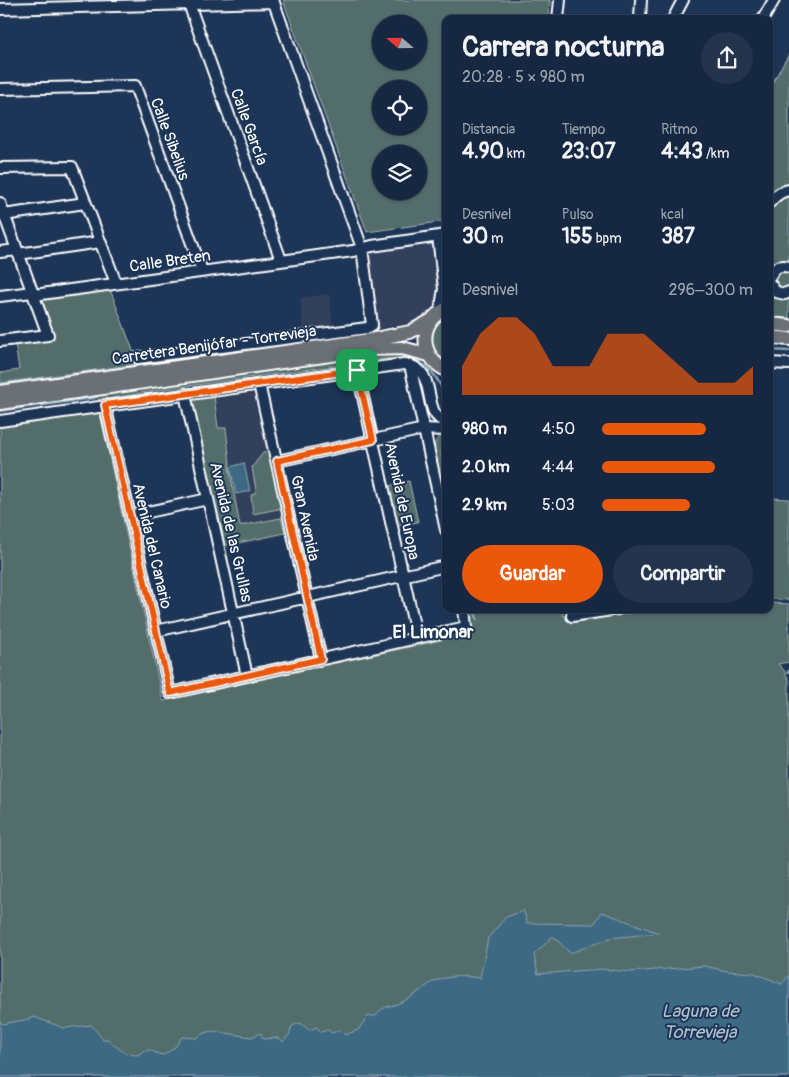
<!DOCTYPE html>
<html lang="es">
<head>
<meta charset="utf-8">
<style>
  :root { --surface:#162841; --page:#23344c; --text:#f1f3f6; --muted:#9ea6b1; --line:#35445a; --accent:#ea580c }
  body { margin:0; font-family:Pangolin,sans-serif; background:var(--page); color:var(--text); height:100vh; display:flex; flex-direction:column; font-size:19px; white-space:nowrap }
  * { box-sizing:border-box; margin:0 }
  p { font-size:16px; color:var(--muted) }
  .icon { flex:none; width:28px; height:28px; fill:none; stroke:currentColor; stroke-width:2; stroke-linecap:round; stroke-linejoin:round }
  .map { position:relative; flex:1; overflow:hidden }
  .side { position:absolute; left:442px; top:15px; width:331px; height:598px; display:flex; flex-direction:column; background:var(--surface); border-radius:10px; box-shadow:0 1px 4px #0004,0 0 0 1px var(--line) }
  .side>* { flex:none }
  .needle { width:32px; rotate:290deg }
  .tools { position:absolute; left:372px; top:15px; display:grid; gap:10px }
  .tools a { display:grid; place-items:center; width:55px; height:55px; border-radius:50%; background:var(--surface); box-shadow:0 1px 4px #0004,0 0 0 1px var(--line); font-size:25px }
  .pin { position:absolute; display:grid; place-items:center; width:42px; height:42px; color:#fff; margin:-21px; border-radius:10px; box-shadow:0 2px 8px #0006 }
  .round { display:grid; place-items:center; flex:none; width:52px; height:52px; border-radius:26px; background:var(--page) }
  .overview { display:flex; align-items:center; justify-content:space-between; height:85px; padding:0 20px }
  h1 { font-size:28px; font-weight:800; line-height:38px }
  .figures { display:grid; grid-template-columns:repeat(3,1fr); gap:8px; height:85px; padding:5px 20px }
  .figures div { display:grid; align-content:center }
  .figures b { font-size:21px; font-weight:800 }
  .figures small { font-size:14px; font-weight:400 }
  .figures p { font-size:14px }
  .chart { height:140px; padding:10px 20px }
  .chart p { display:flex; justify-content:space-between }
  .chart svg { width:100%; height:90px; margin-top:5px; fill:var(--accent); opacity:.7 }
  .button { display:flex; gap:10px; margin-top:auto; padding:10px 20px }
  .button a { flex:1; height:58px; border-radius:30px; background:var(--accent); color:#fff; font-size:20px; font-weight:800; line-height:58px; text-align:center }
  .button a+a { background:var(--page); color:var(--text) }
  ul { padding:0 20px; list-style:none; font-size:16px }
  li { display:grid; grid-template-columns:80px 60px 1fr; align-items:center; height:38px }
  li i { height:12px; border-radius:6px; background:var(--accent) }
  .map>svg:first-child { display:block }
  .built { fill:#30415c }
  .green { fill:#536d6b; stroke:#a9b6b5; fill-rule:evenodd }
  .water { fill:#3e6983; stroke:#8ba5b5 }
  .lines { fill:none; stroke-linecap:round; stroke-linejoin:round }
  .stream { stroke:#8ba5b5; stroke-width:2.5 }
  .minor-casing { stroke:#fff; stroke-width:14 }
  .major-casing { stroke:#fff; stroke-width:16 }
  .minor { stroke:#1d3557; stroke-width:10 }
  .major { stroke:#6a7074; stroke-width:12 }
  .route-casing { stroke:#fff; stroke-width:10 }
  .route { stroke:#ea580c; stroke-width:6 }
  .labels { text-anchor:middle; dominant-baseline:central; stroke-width:4; stroke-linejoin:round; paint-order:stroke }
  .street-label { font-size:16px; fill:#fff; stroke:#1d3557 }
  .neighbourhood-label { font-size:18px; font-weight:bold; fill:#fff; stroke:#1d3557 }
  .water-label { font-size:18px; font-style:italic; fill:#b2c3cd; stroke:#1d3557 }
</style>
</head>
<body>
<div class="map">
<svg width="789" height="1077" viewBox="0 0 789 1077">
  <rect width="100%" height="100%" fill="#1d3557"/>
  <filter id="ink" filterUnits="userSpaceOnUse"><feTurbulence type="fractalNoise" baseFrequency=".02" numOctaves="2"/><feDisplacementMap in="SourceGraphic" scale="10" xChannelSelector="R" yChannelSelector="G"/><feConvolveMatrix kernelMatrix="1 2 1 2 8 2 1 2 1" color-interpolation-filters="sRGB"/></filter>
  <g filter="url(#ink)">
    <path class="built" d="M446,243V302L438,303L424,319L411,326L398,330L396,325L367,331L358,255Z
      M329,294L333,327L304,331L300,298Z
      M258,390V391L253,392L258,417L264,416L289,534L222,549L190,399Z"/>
    <path class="green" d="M283,0H550L549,19H446V221L367,232ZM381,24H419V61H381ZM381,89H419V126H381ZM381,154H419V191H381Z
      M789,54V318H770V87Z
      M110,289L138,364L0,383V373L19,370L15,343L49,339L39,301L40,299Z
      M446,316V363C427,351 427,328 446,316Z
      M401,353L402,359H384L159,390L102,400H99L96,397L97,395L359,355Z
      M214,396L218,428H226L230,464L229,467L240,526L281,518L285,533L223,546L191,399Z
      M99,410L163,701L473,633L468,609H562L563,616L566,615L571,623L655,609H733L735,611V609H770V603L789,604V662L778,664L784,670L789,680V1077H0V424Z
      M446,434L444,440L446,443V508C443,494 433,460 434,448C435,440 439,435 446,434Z
      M270,452L283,508L253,514L251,495L254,494L256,490L252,467L263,453Z
      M409,481L418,522L396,526L388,486Z
      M770,498L789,499V600L770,599Z"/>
    <path class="water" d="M244,463L250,491L236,494L230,467Z
      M524,911L527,923L594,924L602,912L659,933L610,938L570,953L553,936L534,955L538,974L601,969L631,972L704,966L727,971L754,973L782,984L789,975V1077H0V1022L3,1024C14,1021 25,1021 34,1017L64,1028L91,1025L103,1039H108C117,1048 125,1055 138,1055L143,1051L150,1050L158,1054L164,1055L175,1047L182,1037L196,1038L202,1034L212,1031L251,1037L261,1033L263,1039L279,1038L283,1042L289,1035L292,1026L300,1023L309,1030L317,1027L321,1032L328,1030L332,1033L340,1030L345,1035L358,1030L368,1016H376C384,1004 390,1008 402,1002C415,996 420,990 431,983C443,975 467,976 480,978L488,938L506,917Z"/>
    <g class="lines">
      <path class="stream" d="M770,350L789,351
        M394,355H400
        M407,356C428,363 438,377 446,397
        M0,384L358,335L397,328
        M0,411L95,398
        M446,438L442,455L446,476
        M474,609L477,619
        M788,672L789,671"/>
      <defs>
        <path id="minor" d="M189,4L281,260
          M0,9L274,2
          M558,19L560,0
          M640,19L641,0
          M673,19L683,0
          M763,19L774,0
          M0,89L135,86L202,271
          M0,168L72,167L116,283
          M770,202C775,196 781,191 789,190
          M0,203L48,335L0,341
          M4,215L85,203
          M438,236L444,289L440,312
          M0,252L17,250
          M18,254L100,242
          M770,276C775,267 780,264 789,267
          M770,284L776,292L785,294L789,292
          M34,295L353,251L372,246L446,235
          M0,296L32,292
          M138,358L367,328L372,325L362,248L273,0
          M770,363L789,364
          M410,365L446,530
          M357,370L417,638
          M259,384L321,659
          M185,394L247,676
          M105,405L170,693L466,627L464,609
          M0,421L404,364C441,369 419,414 446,422
          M277,461L424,429L446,430
          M130,516L208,499
          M573,609L572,616L618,609
          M156,631L446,566"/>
        <path id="major" d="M446,309C418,321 419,357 446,370
          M770,324L789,326
          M770,337L789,339
          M0,392L370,340L410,332L430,321
          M0,403L372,349L402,348L429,355"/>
      </defs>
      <use href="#minor" class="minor-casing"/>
      <use href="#major" class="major-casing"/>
      <use href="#minor" class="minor"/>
      <use href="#major" class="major"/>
    </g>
  </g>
  <g class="lines" filter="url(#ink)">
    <defs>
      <path id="route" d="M357,370L373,440L277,461L321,659L170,693L105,405Z"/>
    </defs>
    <use href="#route" class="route-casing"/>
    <use href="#route" class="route"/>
  </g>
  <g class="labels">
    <g class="street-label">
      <text transform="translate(249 127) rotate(70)">Calle García</text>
      <text transform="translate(170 139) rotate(70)">Calle Sibelius</text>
      <text transform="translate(170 261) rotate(-8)">Calle Breten</text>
      <text transform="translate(214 345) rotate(-8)">Carretera Benijófar - Torrevieja</text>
      <text transform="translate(402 501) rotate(78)">Avenida de Europa</text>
      <text transform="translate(305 518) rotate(78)">Gran Avenida</text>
      <text transform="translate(231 532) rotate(77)">Avenida de las Grullas</text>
      <text transform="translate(152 546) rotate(77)">Avenida del Canario</text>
    </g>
    <g class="neighbourhood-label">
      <text x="433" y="632">El Limonar</text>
    </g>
    <g class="water-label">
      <text x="700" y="1011">Laguna de<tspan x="700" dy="21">Torrevieja</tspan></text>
    </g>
  </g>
</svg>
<div class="tools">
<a><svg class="needle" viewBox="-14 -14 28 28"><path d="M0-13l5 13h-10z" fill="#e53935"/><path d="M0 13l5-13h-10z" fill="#9ea6b1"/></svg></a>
<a><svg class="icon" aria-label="locate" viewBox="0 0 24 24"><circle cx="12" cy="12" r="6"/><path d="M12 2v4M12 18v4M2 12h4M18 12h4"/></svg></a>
<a><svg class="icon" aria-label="layers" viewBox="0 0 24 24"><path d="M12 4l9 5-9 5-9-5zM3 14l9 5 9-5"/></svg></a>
</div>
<div class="pin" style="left:357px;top:370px;background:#1e9e55"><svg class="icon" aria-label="arrive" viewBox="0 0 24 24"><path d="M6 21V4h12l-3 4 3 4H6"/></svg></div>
<section class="side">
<div class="overview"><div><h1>Carrera nocturna</h1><p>20:28 · 5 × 980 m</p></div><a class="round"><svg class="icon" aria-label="share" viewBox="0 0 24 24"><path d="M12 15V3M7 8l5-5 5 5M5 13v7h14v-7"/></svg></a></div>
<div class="figures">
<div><p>Distancia</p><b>4.90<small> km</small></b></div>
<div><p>Tiempo</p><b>23:07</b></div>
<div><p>Ritmo</p><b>4:43<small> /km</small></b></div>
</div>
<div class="figures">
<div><p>Desnivel</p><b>30<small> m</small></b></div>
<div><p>Pulso</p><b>155<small> bpm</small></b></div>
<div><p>kcal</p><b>387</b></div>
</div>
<div class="chart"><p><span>Desnivel</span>296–300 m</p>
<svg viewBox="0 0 160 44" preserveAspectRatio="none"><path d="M0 44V30L10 14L20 6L30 6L40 14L50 30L60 30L70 30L80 14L90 14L100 14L110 22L120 30L130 38L140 38L150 38L160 30V44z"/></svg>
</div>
<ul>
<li><b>980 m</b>4:50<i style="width:69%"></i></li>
<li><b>2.0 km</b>4:44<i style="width:75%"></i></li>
<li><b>2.9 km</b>5:03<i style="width:58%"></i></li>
</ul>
<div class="button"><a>Guardar</a><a>Compartir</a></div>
</section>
</div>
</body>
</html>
